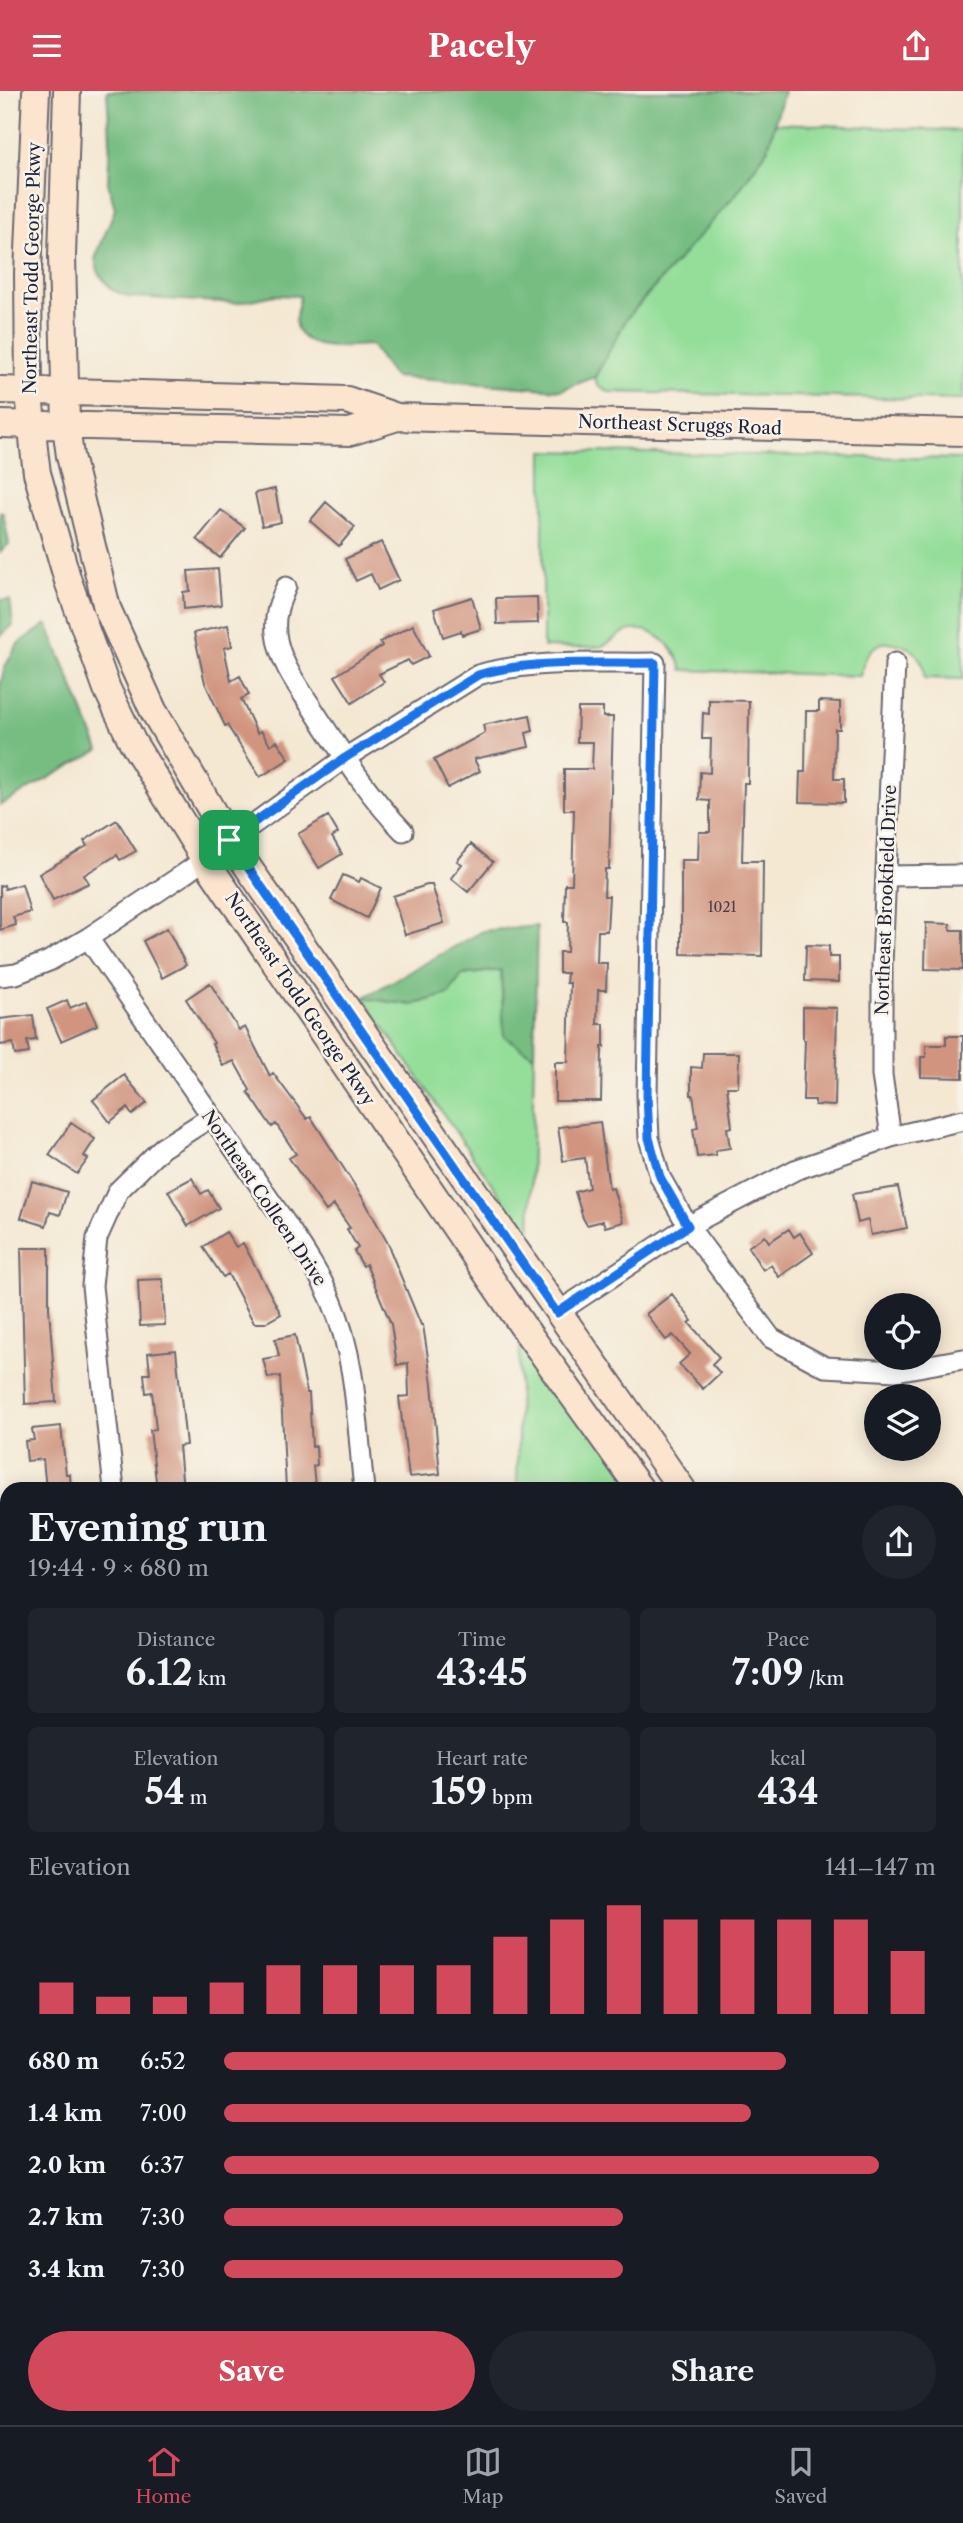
<!DOCTYPE html>
<html lang="en">
<head>
<meta charset="utf-8">
<style>
  :root { --surface:#171b24; --page:#20242c; --text:#f1f3f6; --muted:#9ea1a6; --line:#363941; --accent:#d1495b }
  body { margin:0; font-family:"Libre Caslon Text",serif; background:var(--page); color:var(--text); height:100vh; display:flex; flex-direction:column; font-size:26px; white-space:nowrap }
  * { box-sizing:border-box; margin:0 }
  p { font-size:23px; color:var(--muted) }
  .icon { flex:none; width:38px; height:38px; fill:none; stroke:currentColor; stroke-width:2; stroke-linecap:round; stroke-linejoin:round }
  .map { position:relative; flex:1; overflow:hidden }
  .side { position:absolute; left:0px; top:1391px; width:964px; height:943px; display:flex; flex-direction:column; background:var(--surface); border-radius:21px 21px 0 0; box-shadow:0 4px 18px #0003 }
  .side>* { flex:none }
  .controls { position:absolute; left:864px; top:1202px; display:grid; gap:14px }
  .controls a { display:grid; place-items:center; width:77px; height:77px; border-radius:50%; background:var(--surface); box-shadow:0 4px 18px #0003; font-size:35px }
  .pin { position:absolute; display:grid; place-items:center; width:60px; height:60px; color:#fff; margin:-30px; border-radius:14px; box-shadow:0 4px 10px #0006 }
  .round { display:grid; place-items:center; flex:none; width:74px; height:74px; border-radius:37px; background:var(--page) }
  .summary { display:flex; align-items:center; justify-content:space-between; height:119px; padding:0 28px }
  h1 { font-size:38px; font-weight:700; line-height:52px }
  .figures { display:grid; grid-template-columns:repeat(3,1fr); gap:10px; height:119px; padding:7px 28px }
  .figures div { display:grid; align-content:center; border-radius:10px; background:var(--page); text-align:center }
  .figures b { font-size:35px; font-weight:700 }
  .figures small { font-size:19px; font-weight:400 }
  .figures p { font-size:19px }
  .chart { height:196px; padding:14px 28px }
  .chart p { display:flex; justify-content:space-between }
  .chart svg { width:100%; height:126px; margin-top:7px; stroke:var(--accent); stroke-width:6 }
  .button { display:flex; gap:14px; margin-top:auto; padding:14px 28px }
  .button a { flex:1; height:80px; border-radius:42px; background:var(--accent); color:#fff; font-size:28px; font-weight:700; line-height:80px; text-align:center }
  .button a+a { background:var(--page); color:var(--text) }
  ul { padding:0 28px; list-style:none; font-size:23px }
  li { display:grid; grid-template-columns:112px 84px 1fr; align-items:center; height:52px }
  li i { height:18px; border-radius:9px; background:var(--accent) }
  header { display:flex; justify-content:space-between; align-items:center; height:91px; padding:0 28px; background:var(--accent); color:#fff; font-size:32px; font-weight:700 }
  .dock { display:flex; justify-content:space-around; align-items:center; height:98px; border-top:2px solid var(--line); background:var(--surface); font-size:19px; color:var(--muted) }
  .dock a { display:grid; justify-items:center; gap:4px }
  .dock .current { color:var(--accent) }
  .map>svg:first-child { display:block }
  .green { fill:#94de9a; stroke:#5b806a; stroke-width:2 }
  .forest { fill:#77bd82; stroke:#4c705e; stroke-width:2 }
  .building { fill:#d0947f }
  .lines { fill:none; stroke-linecap:round; stroke-linejoin:round }
  .street-casing { stroke:#6c6770; stroke-width:23 }
  .secondary-casing { stroke:#6c6770; stroke-width:30 }
  .street { stroke:#fff; stroke-width:19 }
  .secondary { stroke:#fbe5cf; stroke-width:26 }
  .route-casing { stroke:#fff; stroke-width:14 }
  .route { stroke:#1a73e8; stroke-width:9 }
  .labels { text-anchor:middle; dominant-baseline:central; stroke-width:5; stroke-linejoin:round; paint-order:stroke }
  .number-label { font-size:14px; fill:#4e3e4c }
  .street-label { font-size:18px; fill:#22223b; stroke:#f7f3e8 }
</style>
</head>
<body>
<header><svg class="icon" aria-label="menu" viewBox="0 0 24 24"><path d="M4 6h16M4 12h16M4 18h16"/></svg>Pacely<svg class="icon" aria-label="share" viewBox="0 0 24 24"><path d="M12 15V3M7 8l5-5 5 5M5 13v7h14v-7"/></svg></header>
<div class="map">
<svg width="963" height="2334" viewBox="0 0 963 2334">
  <rect width="100%" height="100%" fill="#f7f3e8"/>
  <filter id="ink" filterUnits="userSpaceOnUse"><feTurbulence type="fractalNoise" baseFrequency=".0143" numOctaves="2"/><feDisplacementMap in="SourceGraphic" scale="14" xChannelSelector="R" yChannelSelector="G"/><feConvolveMatrix kernelMatrix="1 2 1 2 8 2 1 2 1" color-interpolation-filters="sRGB"/></filter>
  <filter id="wash" filterUnits="userSpaceOnUse"><feTurbulence type="fractalNoise" baseFrequency=".00686" numOctaves="4" result="noise"/><feDisplacementMap in="SourceGraphic" scale="28" xChannelSelector="R" yChannelSelector="G"/><feGaussianBlur stdDeviation="1.57" result="paint"/><feColorMatrix in="noise" values="0 0 0 0 0 0 0 0 0 0 0 0 0 0 0 0 0 1.4 0 .05"/><feComposite in="paint" operator="in"/></filter>
  <g filter="url(#wash)">
    <rect width="100%" height="100%" fill="#f4e8d3"/>
    <path class="green" d="M775,32L963,40V309L609,301L597,294L595,286L627,227L737,102L768,57Z
      M543,360L963,368V588L924,587C924,581 924,575 921,570C915,556 889,546 876,555C866,561 863,574 860,585L682,579C677,555 647,528 621,543C613,548 608,555 597,556C580,558 560,556 543,556Z
      M501,879L504,945L534,965L530,1148L363,907L412,914L448,903L462,884Z
      M520,1233L636,1398H517Z"/>
    <path class="forest" d="M107,0H784L768,57L737,102L627,227L595,286L561,299L394,286L371,254C349,254 311,264 297,238C293,229 299,214 300,205L274,204L237,212L129,206L112,199L99,183L95,168L115,118L108,92L110,46Z
      M0,421H3L9,453L0,461Z
      M0,509H10L13,534L0,545Z
      M47,533L99,659L0,714V595L5,575L18,553Z
      M537,835L534,965L504,945L501,879L462,884L449,903L412,914L363,907L483,840Z"/>
    <g id="blocks">
      <path class="building" d="M275,398L281,431L262,435L255,402Z
        M326,411L355,436L339,455L310,430Z
        M221,419L245,437L220,467L197,448Z
        M381,451L399,489L378,499L371,483L356,490L345,468Z
        M218,478L221,514L184,518L183,501L190,500L188,480Z
        M472,506L481,538L462,544L461,540L443,546L434,518Z
        M537,506L538,532L497,533L496,507Z
        M228,534L232,555L224,557L231,590L240,585L249,604L241,608L257,642L261,640L270,654L277,650L289,668L260,686L227,634L225,635L205,592L194,542Z
        M413,534L429,565L411,574L408,569L379,583L384,591L352,612L335,585L382,555L380,551Z
        M709,609L749,610L748,692H744L742,770H763L762,865L681,863V769H698L699,741H710V710L699,709L700,681L710,682L711,648H702L703,622L709,623Z
        M819,610L840,611V638H835L834,688H844V712L799,711L800,681H805L806,620H819Z
        M578,617H603V626H613L609,778H605L604,805H609L607,840H598L597,872H607L606,899H598L597,933H604V956H602L601,1010H555V971H568L570,892H566L567,882H559V861H567L568,831H564L565,793H572L574,719H564V678H592L593,651H577Z
        M530,624L533,640L526,642L529,656L474,668L480,680L448,697L434,669L485,642L483,634Z
        M328,725L338,742L332,746L342,763L319,777L298,743Z
        M117,729L136,760L120,769L117,764L84,784L89,792L53,809L39,783L87,755L84,750Z
        M471,753L493,771L468,801L451,787L462,773L457,770Z
        M343,784L359,791L361,787L381,797L367,827L331,809Z
        M22,793L30,821L13,826L16,834L0,839V795L4,794L5,798Z
        M427,794H432L444,832L405,844L393,805Z
        M926,832L950,833V839H963V879L925,878Z
        M167,837L186,874L162,887L143,850Z
        M806,854L829,855V866H839V891L805,890Z
        M210,892L239,939L245,936L270,985L273,982L307,1028L311,1026L364,1109L391,1158L390,1159L421,1234H423L432,1293L440,1383L409,1386L399,1306L409,1305L408,1272L397,1274L391,1233L366,1173L363,1175L354,1160L358,1157L347,1138L350,1137L334,1114L326,1120L289,1067L296,1063L276,1033L272,1036L248,1001L250,999L234,970L223,975L212,953L214,952L186,908Z
        M67,909L70,917L87,910L97,934L61,950L47,918Z
        M803,916L837,917L835,1015L815,1014V1009H803L805,949H803Z
        M33,924L36,949L27,950L29,962L15,964L13,952L0,954V928Z
        M946,945H963V987L921,986V966H926V954H946Z
        M703,962H739L738,996H727L732,1036L727,1037L730,1057L716,1059V1064L697,1066L693,1038L698,1037L693,1004H691V976L702,977Z
        M124,984L147,1012L132,1024L127,1017L110,1031L93,1009Z
        M600,1031L609,1098L613,1097L623,1131L605,1136L603,1130L587,1134L583,1127L575,1101L589,1097L585,1067L563,1070L558,1036Z
        M71,1032L95,1048L84,1065L88,1068L77,1083L49,1064Z
        M192,1087L201,1103L208,1099L219,1117L188,1135L168,1100Z
        M32,1090L67,1101L60,1124L50,1121L46,1135L21,1127Z
        M898,1096L907,1137L871,1144L868,1129L858,1132L852,1103Z
        M789,1138L794,1146L800,1142L813,1162L779,1186L771,1174L763,1179L748,1156L765,1145L769,1151Z
        M226,1141L236,1156L243,1152L281,1223L265,1232H254L228,1183L223,1186L203,1156Z
        M21,1157H49V1217L56,1311L25,1313Z
        M163,1188L165,1234L140,1235L138,1189Z
        M672,1203L692,1230L689,1232L719,1266L712,1273L720,1282L703,1298L679,1273L690,1263L673,1244L666,1249L646,1223Z
        M295,1244L307,1302H309L312,1356L316,1355L317,1374L313,1375L315,1395L286,1397L280,1285L268,1287L263,1268L279,1265L275,1248Z
        M176,1259L186,1354L179,1355L183,1398H157L150,1339L156,1338L152,1301L146,1302L144,1283H150L148,1262Z
        M61,1335L66,1383H70L71,1398H46L43,1368L27,1370L25,1350L34,1349L32,1338Z"/>
    </g>
  </g>
  <g filter="url(#ink)">
    <use href="#blocks" fill-opacity="0" stroke="#6c6770" stroke-width="2"/>
    <g class="lines">
      <defs>
        <path id="street" d="M286,496C279,512 274,524 276,542C279,572 301,599 316,623C343,664 369,705 403,740
          M886,785L963,784
          M88,847L285,1131C302,1157 320,1183 332,1211C357,1269 357,1337 364,1398
          M0,885L16,883L49,870L88,847L187,781L345,667L478,584C533,568 599,573 655,572L647,1004L649,1047L660,1086L688,1135L771,1247L825,1276L896,1280L963,1268
          M891,1046L882,984V873L895,572
          M557,1222L688,1135L795,1079L891,1046L963,1029
          M114,1398L92,1195L97,1147L118,1100L162,1057L211,1026
          M0,1709L7,1708
          M0,1856H7
          M957,2063L963,2064
          M0,2210L7,2212
          M957,2312H963
          M215,2328L222,2334
          M6,2334L7,2294
          M374,2334L377,2328"/>
        <path id="secondary" d="M36,0L28,182L29,300L34,358L37,382L68,490L107,598L132,650L205,769L522,1234L640,1398
          M67,0L62,165L66,335L70,365L107,517L153,619L229,749L682,1398
          M0,299L347,309L397,326L963,341
          M0,333L350,341L397,326
          M957,1783L963,1791
          M957,1846L963,1855"/>
      </defs>
      <use href="#street" class="street-casing"/>
      <use href="#secondary" class="secondary-casing"/>
      <use href="#street" class="street"/>
      <use href="#secondary" class="secondary"/>
    </g>
  </g>
  <g class="lines" filter="url(#ink)">
    <defs>
      <path id="route" d="M655,572L647,1004L649,1047L660,1086L688,1135L557,1222L229,749L345,667L478,584C531,568 600,573 655,572Z"/>
    </defs>
    <use href="#route" class="route-casing"/>
    <use href="#route" class="route"/>
  </g>
  <g class="labels">
    <g class="number-label">
      <text x="722" y="816">1021</text>
    </g>
    <g class="street-label">
      <text transform="translate(32 177) rotate(-89)">Northeast Todd George Pkwy</text>
      <text transform="translate(680 334) rotate(2)">Northeast Scruggs Road</text>
      <text transform="translate(886 809) rotate(-88)">Northeast Brookfield Drive</text>
      <text transform="translate(300 908) rotate(56)">Northeast Todd George Pkwy</text>
      <text transform="translate(264 1107) rotate(56)">Northeast Colleen Drive</text>
    </g>
  </g>
</svg>
<div class="controls">
<a><svg class="icon" aria-label="locate" viewBox="0 0 24 24"><circle cx="12" cy="12" r="6"/><path d="M12 2v4M12 18v4M2 12h4M18 12h4"/></svg></a>
<a><svg class="icon" aria-label="layers" viewBox="0 0 24 24"><path d="M12 4l9 5-9 5-9-5zM3 14l9 5 9-5"/></svg></a>
</div>
<div class="pin" style="left:229px;top:749px;background:#1e9e55"><svg class="icon" aria-label="arrive" viewBox="0 0 24 24"><path d="M6 21V4h12l-3 4 3 4H6"/></svg></div>
<section class="side">
<div class="summary"><div><h1>Evening run</h1><p>19:44 · 9 × 680 m</p></div><a class="round"><svg class="icon" aria-label="share" viewBox="0 0 24 24"><path d="M12 15V3M7 8l5-5 5 5M5 13v7h14v-7"/></svg></a></div>
<div class="figures">
<div><p>Distance</p><b>6.12<small> km</small></b></div>
<div><p>Time</p><b>43:45</b></div>
<div><p>Pace</p><b>7:09<small> /km</small></b></div>
</div>
<div class="figures">
<div><p>Elevation</p><b>54<small> m</small></b></div>
<div><p>Heart rate</p><b>159<small> bpm</small></b></div>
<div><p>kcal</p><b>434</b></div>
</div>
<div class="chart"><p><span>Elevation</span>141–147 m</p>
<svg viewBox="0 0 160 44" preserveAspectRatio="none"><path d="M5 44V33M15 44V38M25 44V38M35 44V33M45 44V27M55 44V27M65 44V27M75 44V27M85 44V17M95 44V11M105 44V6M115 44V11M125 44V11M135 44V11M145 44V11M155 44V22"/></svg>
</div>
<ul>
<li><b>680 m</b>6:52<i style="width:79%"></i></li>
<li><b>1.4 km</b>7:00<i style="width:74%"></i></li>
<li><b>2.0 km</b>6:37<i style="width:92%"></i></li>
<li><b>2.7 km</b>7:30<i style="width:56%"></i></li>
<li><b>3.4 km</b>7:30<i style="width:56%"></i></li>
</ul>
<div class="button"><a>Save</a><a>Share</a></div>
</section>
</div>
<nav class="dock">
<a class="current"><svg class="icon" aria-label="home" viewBox="0 0 24 24"><path d="M3 11l9-7 9 7M6 9v11h12V9"/></svg>Home</a>
<a><svg class="icon" aria-label="map" viewBox="0 0 24 24"><path d="M3 6l6-2 6 2 6-2v14l-6 2-6-2-6 2zM9 4v14M15 6v14"/></svg>Map</a>
<a><svg class="icon" aria-label="saved" viewBox="0 0 24 24"><path d="M7 4h10v16l-5-4-5 4z"/></svg>Saved</a>
</nav>
</body>
</html>
